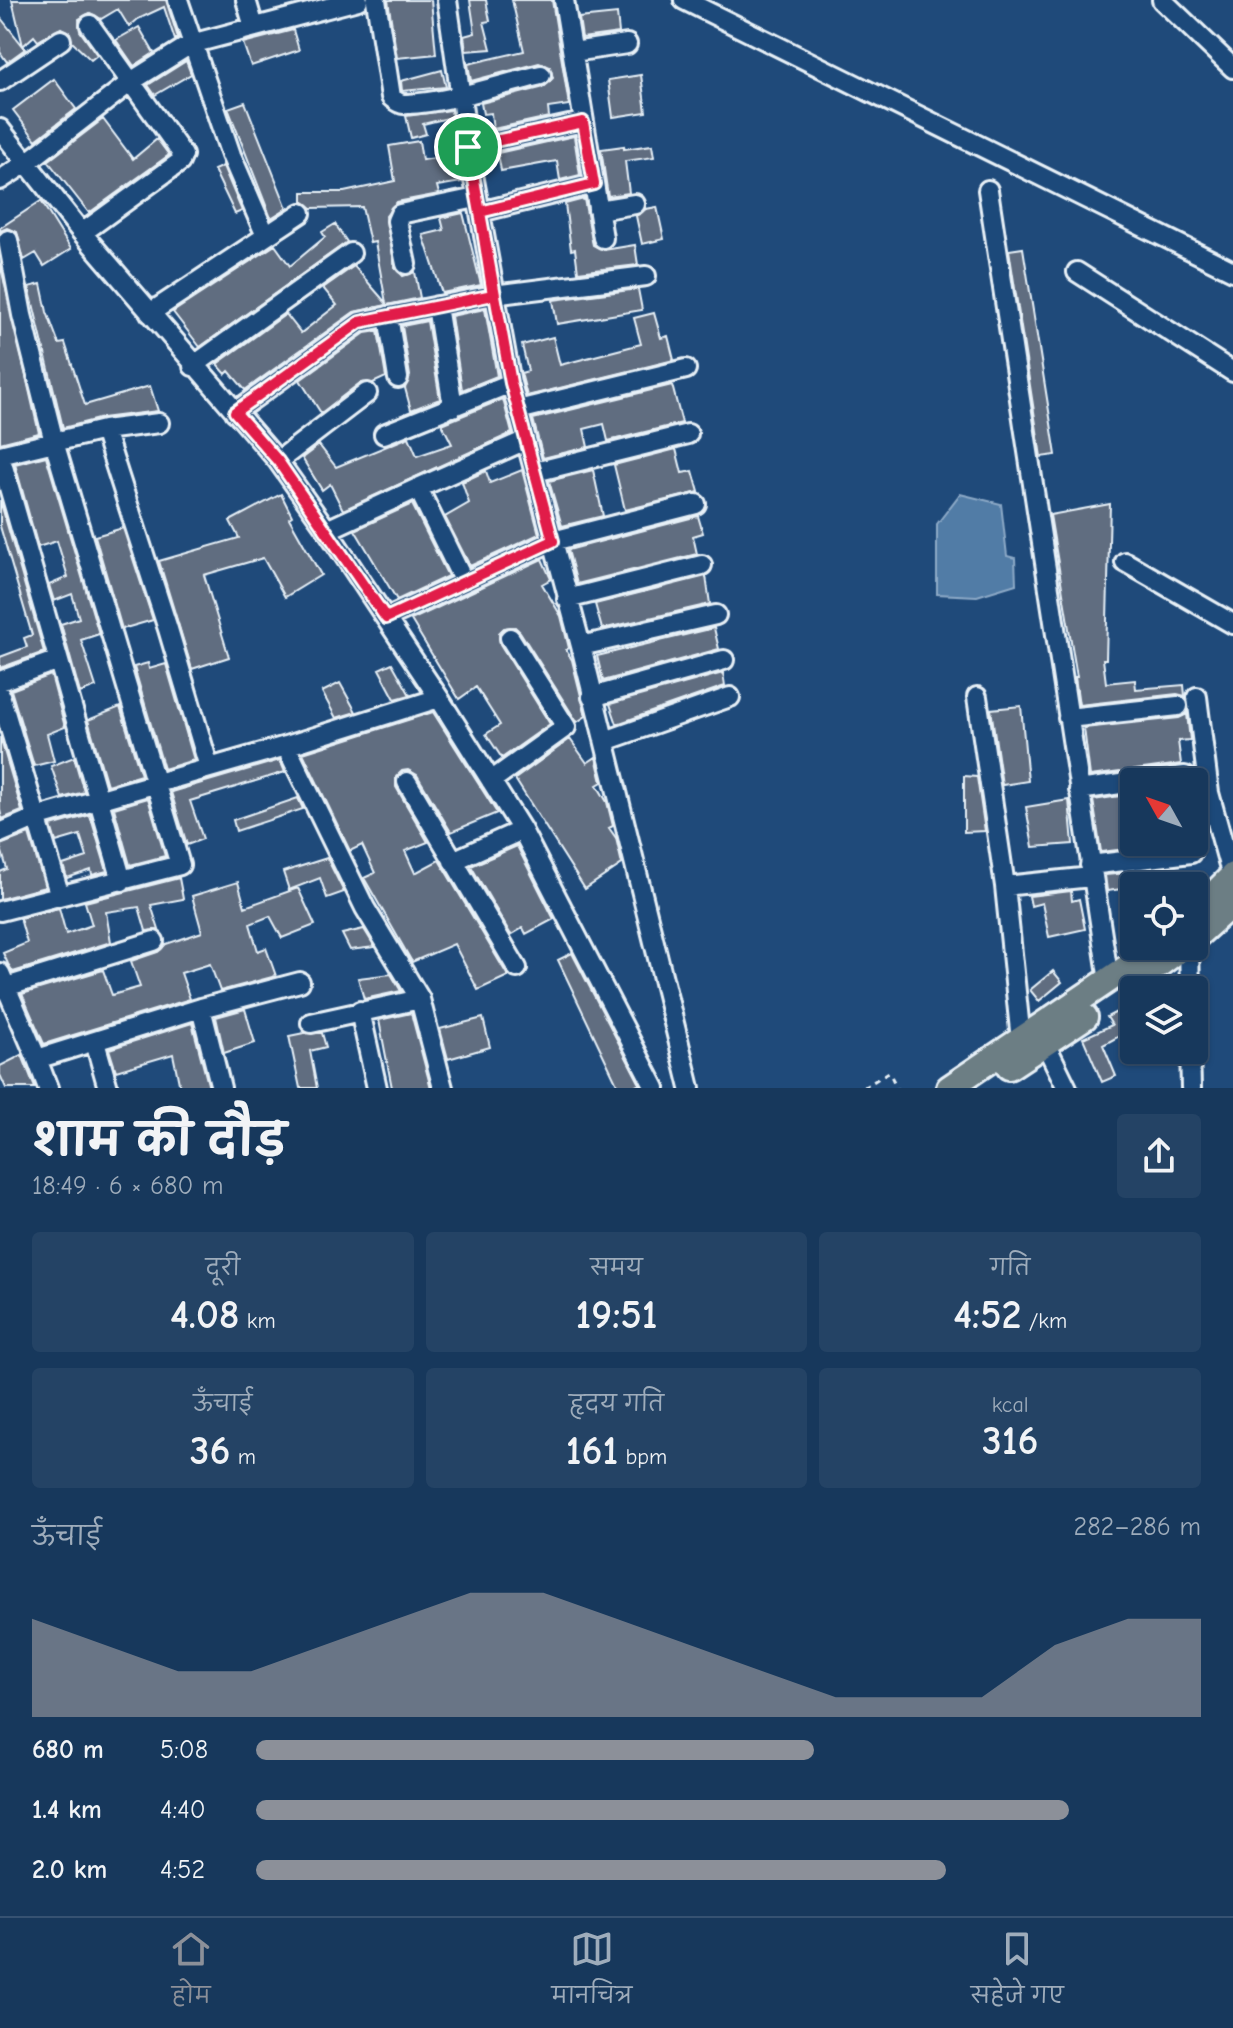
<!DOCTYPE html>
<html lang="hi">
<head>
<meta charset="utf-8">
<style>
  :root { --surface:#17385c; --page:#244365; --text:#f1f3f6; --muted:#9eacbb; --line:#365272; --accent:#8c9099 }
  body { margin:0; font-family:"Comic Neue","Playpen Sans Deva",sans-serif; background:var(--page); color:var(--text); height:100vh; display:flex; flex-direction:column; font-size:30px; white-space:nowrap }
  * { box-sizing:border-box; margin:0 }
  p { font-size:26px; color:var(--muted) }
  .icon { flex:none; width:44px; height:44px; fill:none; stroke:currentColor; stroke-width:2; stroke-linecap:round; stroke-linejoin:round }
  .map { position:relative; height:1088px; overflow:hidden }
  .details { display:flex; flex-direction:column; background:var(--surface); flex:1 }
  .details>* { flex:none }
  .needle { width:52px; rotate:310deg }
  .tools { position:absolute; left:1120px; top:768px; display:grid; gap:16px }
  .tools a { display:grid; place-items:center; width:88px; height:88px; border-radius:8px; background:var(--surface); box-shadow:0 2px 6px #0004,0 0 0 2px var(--line); font-size:40px }
  .pin { position:absolute; display:grid; place-items:center; width:68px; height:68px; color:#fff; margin:-34px; border:4px solid #fff; border-radius:50%; box-shadow:0 2px 8px #0007 }
  .round { display:grid; place-items:center; flex:none; width:84px; height:84px; border-radius:8px; background:var(--page) }
  .headline { display:flex; align-items:center; justify-content:space-between; height:136px; padding:0 32px }
  h1 { font-size:44px; font-weight:700; line-height:60px }
  .metrics { display:grid; grid-template-columns:repeat(3,1fr); gap:12px; height:136px; padding:8px 32px }
  .metrics div { display:grid; align-content:center; border-radius:8px; background:var(--page); text-align:center }
  .metrics b { font-size:40px; font-weight:700 }
  .metrics small { font-size:22px; font-weight:400 }
  .metrics p { font-size:22px }
  .chart { height:224px; padding:16px 32px }
  .chart p { display:flex; justify-content:space-between }
  .chart svg { width:100%; height:144px; margin-top:8px; fill:var(--accent); opacity:.7 }
  ul { padding:0 32px; list-style:none; font-size:26px }
  li { display:grid; grid-template-columns:128px 96px 1fr; align-items:center; height:60px }
  li i { height:20px; border-radius:10px; background:var(--accent) }
  .tabs { display:flex; justify-content:space-around; align-items:center; height:112px; border-top:2px solid var(--line); background:var(--surface); font-size:22px; color:var(--muted) }
  .tabs a { display:grid; justify-items:center; gap:4px }
  .tabs .active { color:var(--accent) }
  .map>svg:first-child { display:block }
  .water { fill:#517ba6; stroke:#8daac7; stroke-width:2 }
  .building { fill:#606d80; stroke:#e8f1f8; stroke-width:2 }
  .lines { fill:none; stroke-linecap:round; stroke-linejoin:round }
  .minor-casing { stroke:#e8f1f8; stroke-width:24 }
  .major-casing { stroke:#e8f1f8; stroke-width:30 }
  .path { stroke:#e8f1f8; stroke-width:3; stroke-dasharray:6 6; stroke-linecap:butt }
  .minor { stroke:#1f4a7a; stroke-width:18 }
  .major { stroke:#6c7e84; stroke-width:24 }
  .route-casing { stroke:#fff; stroke-width:16 }
  .route { stroke:#e11d48; stroke-width:10 }
</style>
</head>
<body>
<div class="map">
<svg width="1233" height="1088" viewBox="0 0 1233 1088">
  <rect width="100%" height="100%" fill="#1f4a7a"/>
  <filter id="ink" filterUnits="userSpaceOnUse"><feTurbulence type="fractalNoise" baseFrequency=".0125" numOctaves="2"/><feDisplacementMap in="SourceGraphic" scale="16" xChannelSelector="R" yChannelSelector="G"/><feConvolveMatrix kernelMatrix="1 2 1 2 8 2 1 2 1" color-interpolation-filters="sRGB"/></filter>
  <g filter="url(#ink)">
    <path class="water" d="M960,494L1001,504L1007,556L1015,558L1016,584L977,596L937,594V524Z"/>
    <path class="building" d="M12,0H166L178,38L175,40L164,7L138,19L129,27L118,9L101,19L90,13L79,19L80,31L97,55L91,60L72,42L70,33L61,28L38,41L34,36L23,46L25,49L7,62L0,52V17L23,46Z
      M388,0H431L436,54L397,58Z
      M470,0H486L490,21L484,22L491,49L466,51L464,36L475,33Z
      M512,0H552L569,105L548,108L549,117L493,129L491,113L483,114L481,103L544,87L553,78L550,67L539,63L471,81L468,64L524,51Z
      M617,14L619,33L582,38L579,18Z
      M139,27L154,53L134,66L116,40Z
      M293,30L299,50L251,66L243,43Z
      M186,61L191,74L155,95L148,85Z
      M442,70L446,87L402,91L401,81Z
      M641,75L646,112L613,117L608,80Z
      M54,79L76,109L36,140L13,110Z
      M245,102L287,208L271,218L228,108Z
      M451,110L452,117L423,124L426,134L411,138L406,116Z
      M103,119L133,159L157,139L169,155L89,213L48,161Z
      M574,136L580,175L560,180L557,161L501,171L498,153Z
      M419,141L422,160L457,155L462,182L437,186L439,194L397,202L386,216L395,267L403,276L415,272L420,298L354,312L245,390L229,371L226,374L217,364L286,314L301,333L337,305L323,288L354,266L386,303L375,242L370,243L362,207L312,208L303,201V192H344L395,181L389,146Z
      M652,145L654,157L625,161L629,193L608,196L601,149L624,146V149Z
      M223,166L242,211L235,214L214,170Z
      M584,199L593,245L604,250L635,245L638,265L578,272L575,249L571,250L565,204Z
      M41,201L71,249L44,266L36,253L24,260L17,232L7,228L0,231V228Z
      M657,207L664,239L642,244L636,216L646,209Z
      M463,213L481,285L442,293L423,235L444,230L441,218Z
      M335,224L347,242L200,347L173,312L275,245L290,266L325,237L322,232Z
      M1023,248L1056,455L1041,457L1009,250Z
      M0,263L39,433L0,443Z
      M41,284L47,312L59,344L65,343L85,405L150,386L158,411L102,418L63,428L29,287Z
      M638,289L642,310L557,324L553,300Z
      M485,309L497,376L462,390L451,316Z
      M654,313L661,338L668,336L674,360L527,396L521,373L528,371L522,345L553,337L560,365L641,344L634,318Z
      M427,321L440,399L411,410L405,388L410,376L402,326Z
      M378,331L386,377L373,383H360L321,413L300,380L365,333Z
      M672,385L682,423L608,441L604,424L584,429L588,447L543,458L533,419Z
      M503,399L512,433L343,510L330,484L322,490L302,458L319,445L336,467L409,437L417,456L452,444L442,424Z
      M676,449L682,473L693,471L699,492L625,510L614,465Z
      M46,456L99,634L81,640L96,687L80,693L61,624L79,618L72,594L54,601L49,585L68,577L57,541L38,547L15,464Z
      M522,470L539,534L470,566L445,517L469,503L462,482L486,471L490,483Z
      M593,470L603,516L562,526L549,481Z
      M281,494L292,516L289,518L321,575L285,597L263,558L204,575L229,657L192,669L159,561L239,538L230,521Z
      M0,500L44,652L0,668V657L27,647L24,638L32,635L0,526Z
      M412,504L448,576L397,600L355,530Z
      M1110,504L1106,659H1103L1106,683L1135,680L1136,689L1184,685L1185,696L1177,694L1079,705L1075,677H1077L1050,515Z
      M698,516L703,533L693,536L697,554L577,584L568,550Z
      M123,528L153,620L122,629L95,536Z
      M542,559L551,579L542,584L561,616L569,648L566,650L572,660L586,716L577,722L520,632L515,627L504,628L499,633L500,644L550,724L502,758L486,734L500,725L476,687L459,699L411,620Z
      M706,576L710,604L602,629L595,604Z
      M714,628L719,649L603,681L597,656Z
      M148,663L149,669L166,664L194,760L164,769L134,667Z
      M392,663L410,695L395,699L379,669Z
      M723,673L725,686L617,724L610,704Z
      M51,675L65,727L47,734L54,761L34,766L11,690Z
      M340,683L356,712L336,718L322,692Z
      M1021,706L1028,781L1002,785L991,709Z
      M120,707L141,775L107,785L88,720Z
      M433,712L497,813L451,832L417,775L408,770L402,771L396,777V787L428,842L405,851L415,873L439,860L508,976L478,990L454,944L412,962L364,878L375,873L362,845L350,851L303,753Z
      M1187,714L1190,740L1178,741L1181,764L1090,776L1084,728L1179,718Z
      M0,737L22,811L2,819L0,810Z
      M570,739L587,763L596,757L602,782L597,785L607,802L613,826L609,828L616,838L622,864L585,889L515,779Z
      M74,757L84,792L62,798L51,766Z
      M280,760L285,772L190,801L203,839L187,845L171,792Z
      M964,776L977,777L985,831L964,832Z
      M1134,794V848L1101,852L1093,800Z
      M148,798L165,856L130,865L114,808Z
      M298,798L303,809L236,831L233,820Z
      M1069,800L1073,844L1033,847L1026,807Z
      M90,815L107,871L92,875L91,870L67,878L63,865L87,857L80,835L56,842L51,826Z
      M29,834L45,887L0,899V872L7,869L0,845Z
      M517,846L554,919L526,934L523,928L511,935L471,866Z
      M327,858L344,892L327,898L320,878L289,890L283,872Z
      M1127,873L1129,888L1107,891L1105,875Z
      M179,878L183,899L151,905L159,930L146,931L139,907L106,912L111,942L13,972L8,964L3,953L27,943L20,918L59,908L66,934L92,925L85,902Z
      M238,882L245,907L298,888L315,925L282,938L270,916L250,924L258,951L266,948L276,976L220,991L210,964L181,973L190,999L44,1044L22,994L103,970L112,995L140,987L131,961L158,952L166,944L202,932L192,896Z
      M1071,891L1072,901L1079,899L1085,929L1049,937L1042,903L1031,906L1029,896Z
      M364,929L375,947L350,950L342,934Z
      M572,953L640,1084L632,1088H619L558,960Z
      M1053,971L1062,982L1039,1001L1030,990Z
      M391,974L401,991L364,999L358,978Z
      M1134,1003V1028L1103,1045L1116,1076L1102,1082L1083,1038L1112,1025L1107,1017Z
      M245,1009L255,1043L224,1053L216,1017Z
      M411,1013L431,1088H392L379,1020Z
      M483,1018L490,1047L448,1059L440,1029Z
      M192,1023L209,1088H180L173,1054L116,1071L109,1049Z
      M304,1033H322L326,1047L310,1051L317,1088H300L289,1036Z
      M22,1055L35,1088H6L0,1075V1066Z"/>
    <g class="lines">
      <defs>
        <path id="minor" d="M178,0L231,155L266,236
          M246,0L254,27
          M376,0L391,97C396,101 400,105 407,104C447,103 502,84 541,75
          M447,0L468,147L511,383L581,646L690,1088
          M564,0L603,238
          M684,0L1233,271
          M1162,0L1233,68
          M573,52L627,44
          M0,81L61,40
          M0,129L82,233L278,461L327,530L439,698L522,830L655,1088
          M468,147L583,122
          M0,180L25,164L132,81L191,44L358,0
          M988,190L1109,981
          M598,210L635,204
          M480,212L594,184
          M82,233L180,162L183,155L90,25
          M406,264L397,221L400,214L476,198
          M1077,272L1233,372
          M437,306L453,407
          M150,313L301,213
          M388,316L398,378
          M193,366L351,253
          M518,410L686,369
          M235,412L360,322L493,295L646,276
          M104,430L168,629L209,767
          M384,434L511,383
          M0,455L104,430L159,423
          M0,456L122,881
          M278,461L367,393
          M535,472L688,434
          M418,488L526,440
          M327,530L418,488L464,582
          M1125,562L1233,624
          M567,599L702,565
          M386,618L553,541L696,504
          M581,646L716,615
          M0,681L58,660
          M0,695L59,893
          M592,697L724,660
          M977,697L1005,886L1021,1040
          M1197,697L1209,793L1232,876
          M1068,718L1178,706
          M605,741L730,697
          M286,746L365,908L420,999L443,1088
          M491,781L566,727L510,638
          M407,782L517,968
          M1137,782L1185,776
          M1079,790L1134,782
          M0,833L35,818L286,746L439,698
          M453,861L522,830
          M1090,865L1191,853
          M1005,886L1091,877
          M0,911L180,865L54,442L22,315L8,240
          M1189,946L1190,990
          M0,973L37,1059L201,1008L300,982
          M6,987L154,941
          M201,1008L221,1088
          M360,1011L377,1088
          M311,1023L420,999
          M95,1042L108,1088
          M1046,1045L1067,1088
          M1190,1050L1191,1088
          M37,1059L48,1088"/>
        <path id="major" d="M1194,914L1233,875
          M1194,938L1233,903
          M1145,975L1184,946
          M1009,1067L1085,1017
          M949,1088L1159,946"/>
      </defs>
      <use href="#minor" class="minor-casing"/>
      <use href="#major" class="major-casing"/>
      <path class="path" d="M863,1088L889,1072L897,1088"/>
      <use href="#minor" class="minor"/>
      <use href="#major" class="major"/>
    </g>
  </g>
  <g class="lines" filter="url(#ink)">
    <defs>
      <path id="route" d="M468,147L511,383L553,541L386,618L278,461L235,412L360,322L493,295L480,212L594,184L583,122L468,147"/>
    </defs>
    <use href="#route" class="route-casing"/>
    <use href="#route" class="route"/>
  </g>
</svg>
<div class="tools">
<a><svg class="needle" viewBox="-14 -14 28 28"><path d="M0-13l5 13h-10z" fill="#e53935"/><path d="M0 13l5-13h-10z" fill="#9eacbb"/></svg></a>
<a><svg class="icon" aria-label="locate" viewBox="0 0 24 24"><circle cx="12" cy="12" r="6"/><path d="M12 2v4M12 18v4M2 12h4M18 12h4"/></svg></a>
<a><svg class="icon" aria-label="layers" viewBox="0 0 24 24"><path d="M12 4l9 5-9 5-9-5zM3 14l9 5 9-5"/></svg></a>
</div>
<div class="pin" style="left:468px;top:147px;background:#1e9e55"><svg class="icon" aria-label="arrive" viewBox="0 0 24 24"><path d="M6 21V4h12l-3 4 3 4H6"/></svg></div>
</div>
<section class="details">
<div class="headline"><div><h1>शाम की दौड़</h1><p>18:49 · 6 × 680 m</p></div><a class="round"><svg class="icon" aria-label="share" viewBox="0 0 24 24"><path d="M12 15V3M7 8l5-5 5 5M5 13v7h14v-7"/></svg></a></div>
<div class="metrics">
<div><p>दूरी</p><b>4.08<small> km</small></b></div>
<div><p>समय</p><b>19:51</b></div>
<div><p>गति</p><b>4:52<small> /km</small></b></div>
</div>
<div class="metrics">
<div><p>ऊँचाई</p><b>36<small> m</small></b></div>
<div><p>हृदय गति</p><b>161<small> bpm</small></b></div>
<div><p>kcal</p><b>316</b></div>
</div>
<div class="chart"><p><span>ऊँचाई</span>282–286 m</p>
<svg viewBox="0 0 160 44" preserveAspectRatio="none"><path d="M0 44V14L10 22L20 30L30 30L40 22L50 14L60 6L70 6L80 14L90 22L100 30L110 38L120 38L130 38L140 22L150 14L160 14V44z"/></svg>
</div>
<ul>
<li><b>680 m</b>5:08<i style="width:59%"></i></li>
<li><b>1.4 km</b>4:40<i style="width:86%"></i></li>
<li><b>2.0 km</b>4:52<i style="width:73%"></i></li>
</ul>
</section>
<nav class="tabs">
<a class="active"><svg class="icon" aria-label="home" viewBox="0 0 24 24"><path d="M3 11l9-7 9 7M6 9v11h12V9"/></svg>होम</a>
<a><svg class="icon" aria-label="map" viewBox="0 0 24 24"><path d="M3 6l6-2 6 2 6-2v14l-6 2-6-2-6 2zM9 4v14M15 6v14"/></svg>मानचित्र</a>
<a><svg class="icon" aria-label="saved" viewBox="0 0 24 24"><path d="M7 4h10v16l-5-4-5 4z"/></svg>सहेजे गए</a>
</nav>
</body>
</html>
